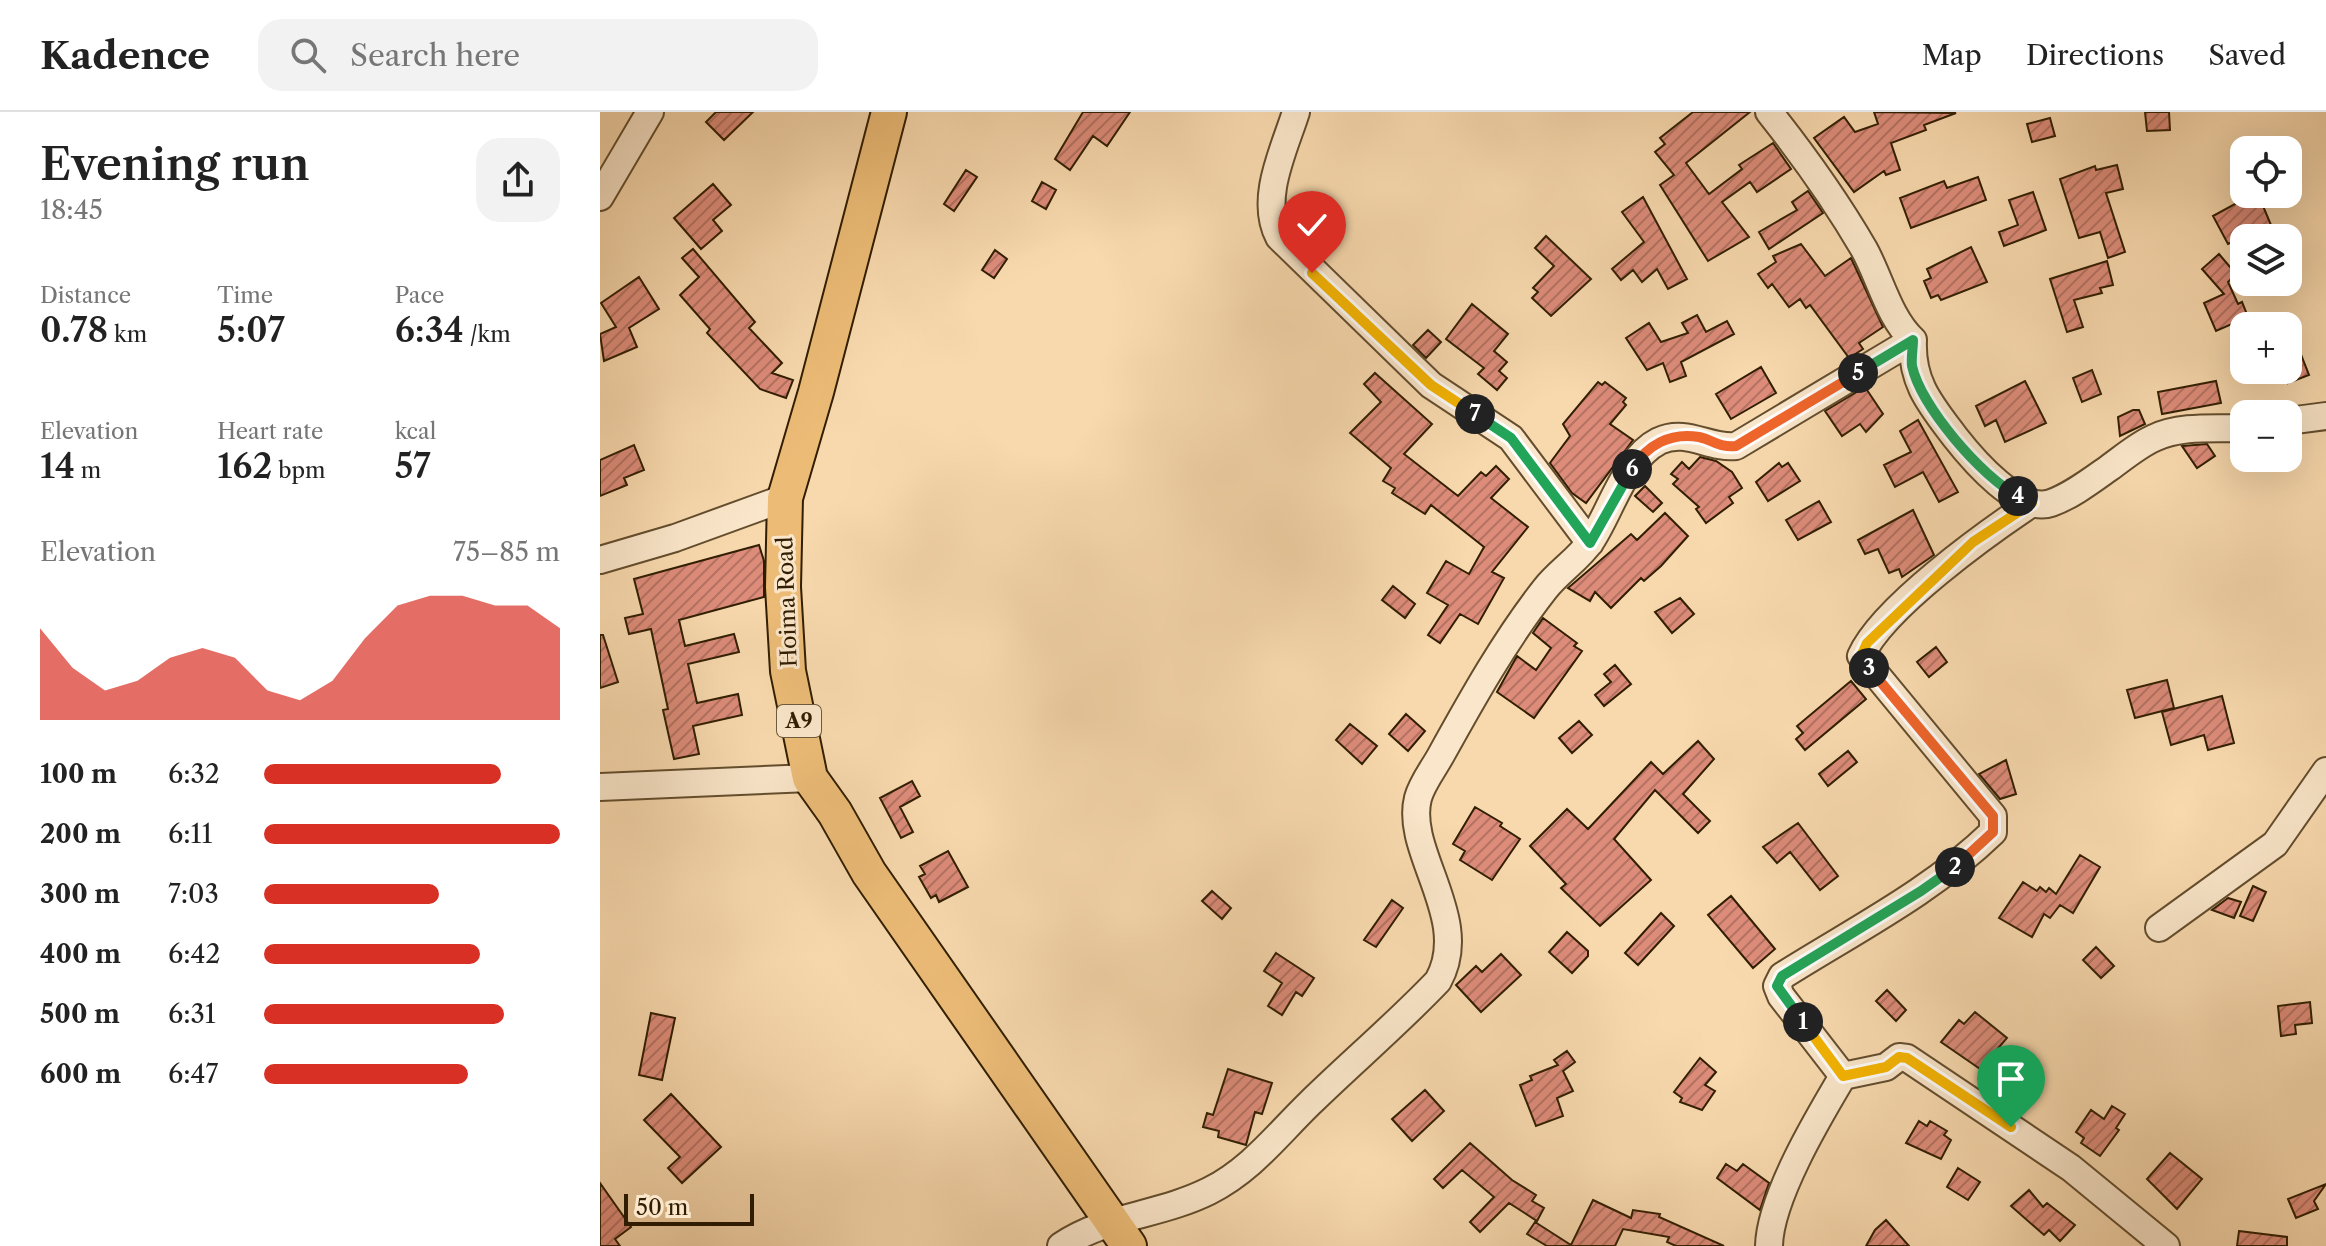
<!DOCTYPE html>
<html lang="en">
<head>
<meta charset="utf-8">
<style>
  :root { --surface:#fff; --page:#f2f2f2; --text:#222; --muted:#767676; --line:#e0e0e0; --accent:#d93025 }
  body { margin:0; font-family:"Libre Caslon Text",serif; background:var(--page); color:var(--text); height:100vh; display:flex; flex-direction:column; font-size:30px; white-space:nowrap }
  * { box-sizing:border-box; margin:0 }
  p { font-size:26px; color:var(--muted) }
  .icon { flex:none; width:44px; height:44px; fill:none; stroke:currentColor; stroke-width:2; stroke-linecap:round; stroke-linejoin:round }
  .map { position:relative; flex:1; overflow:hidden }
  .drawer { display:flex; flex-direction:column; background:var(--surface); width:600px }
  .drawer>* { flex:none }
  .fabs { position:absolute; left:1630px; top:24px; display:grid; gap:16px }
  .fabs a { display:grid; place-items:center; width:72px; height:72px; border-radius:16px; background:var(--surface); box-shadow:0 8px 32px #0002; font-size:40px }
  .scale { position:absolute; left:24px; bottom:20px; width:130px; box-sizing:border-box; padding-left:8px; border:4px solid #311e02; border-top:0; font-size:22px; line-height:28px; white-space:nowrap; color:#311e02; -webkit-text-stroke:6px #fae6ca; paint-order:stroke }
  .pin { position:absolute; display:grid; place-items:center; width:68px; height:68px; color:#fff; margin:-82px -34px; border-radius:50% 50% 50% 0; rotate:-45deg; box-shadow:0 0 8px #0007 }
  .pin .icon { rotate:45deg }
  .km { position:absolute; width:40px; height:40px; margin:-20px; border-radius:50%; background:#222; color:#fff; font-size:22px; line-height:40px; text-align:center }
  .round { display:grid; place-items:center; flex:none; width:84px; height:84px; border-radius:24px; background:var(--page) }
  .headline { display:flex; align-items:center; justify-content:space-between; height:136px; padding:0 40px }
  h1 { font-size:44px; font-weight:600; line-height:60px }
  .figures { display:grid; grid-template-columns:repeat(3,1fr); gap:12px; height:136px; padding:8px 40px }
  .figures div { display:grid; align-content:center }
  .figures b { font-size:34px; font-weight:600 }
  .figures small { font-size:22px; font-weight:400 }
  .figures p { font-size:22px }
  .chart { height:224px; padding:16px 40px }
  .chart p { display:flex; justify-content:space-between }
  .chart svg { width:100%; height:144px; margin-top:8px; fill:var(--accent); opacity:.7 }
  ul { padding:0 40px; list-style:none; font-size:26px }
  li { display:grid; grid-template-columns:128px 96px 1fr; align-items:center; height:60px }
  li i { height:20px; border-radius:10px; background:var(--accent) }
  header { display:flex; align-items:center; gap:48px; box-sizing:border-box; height:112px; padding:0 40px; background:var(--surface); border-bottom:2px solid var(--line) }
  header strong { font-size:38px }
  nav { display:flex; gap:44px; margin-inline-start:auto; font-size:28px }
  .search { width:560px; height:72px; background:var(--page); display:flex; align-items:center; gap:20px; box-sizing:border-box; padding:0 28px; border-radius:24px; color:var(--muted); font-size:30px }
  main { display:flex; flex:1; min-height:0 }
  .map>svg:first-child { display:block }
  .building { fill:url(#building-hatch); stroke:#311e02; stroke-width:2 }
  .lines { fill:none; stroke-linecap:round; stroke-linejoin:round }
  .minor-casing { stroke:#634d2d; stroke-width:30 }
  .major-casing { stroke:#311e02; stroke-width:38 }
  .minor { stroke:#fae6ca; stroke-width:26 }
  .major { stroke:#ecbc77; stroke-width:34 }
  .split-1-casing { stroke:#fff; stroke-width:16 }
  .split-2-casing { stroke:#fff; stroke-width:16 }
  .split-3-casing { stroke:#fff; stroke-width:16 }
  .split-4-casing { stroke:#fff; stroke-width:16 }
  .split-5-casing { stroke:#fff; stroke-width:16 }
  .split-6-casing { stroke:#fff; stroke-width:16 }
  .split-7-casing { stroke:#fff; stroke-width:16 }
  .split-8-casing { stroke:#fff; stroke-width:16 }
  .split-1 { stroke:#f5b400; stroke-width:10 }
  .split-2 { stroke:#22a559; stroke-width:10 }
  .split-3 { stroke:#f0652b; stroke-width:10 }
  .split-4 { stroke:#f5b400; stroke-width:10 }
  .split-5 { stroke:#22a559; stroke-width:10 }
  .split-6 { stroke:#f0652b; stroke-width:10 }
  .split-7 { stroke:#22a559; stroke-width:10 }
  .split-8 { stroke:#f5b400; stroke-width:10 }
  .labels { text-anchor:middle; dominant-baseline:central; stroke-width:6; stroke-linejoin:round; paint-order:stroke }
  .shield { fill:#fae6ca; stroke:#6d5a3e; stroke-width:2 }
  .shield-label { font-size:20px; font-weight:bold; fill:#311e02 }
  .street-label { font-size:22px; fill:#311e02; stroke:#fae6ca }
</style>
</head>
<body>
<header>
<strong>Kadence</strong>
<div class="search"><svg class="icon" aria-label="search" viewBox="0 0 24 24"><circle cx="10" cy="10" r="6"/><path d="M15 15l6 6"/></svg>Search here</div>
<nav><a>Map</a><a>Directions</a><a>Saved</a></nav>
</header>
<main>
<section class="drawer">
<div class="headline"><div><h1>Evening run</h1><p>18:45</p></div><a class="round"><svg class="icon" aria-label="share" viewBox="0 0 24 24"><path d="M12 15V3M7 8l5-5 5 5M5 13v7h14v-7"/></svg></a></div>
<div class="figures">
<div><p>Distance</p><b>0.78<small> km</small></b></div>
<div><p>Time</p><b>5:07</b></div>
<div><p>Pace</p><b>6:34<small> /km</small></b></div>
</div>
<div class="figures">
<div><p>Elevation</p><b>14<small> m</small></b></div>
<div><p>Heart rate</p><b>162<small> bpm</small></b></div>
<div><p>kcal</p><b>57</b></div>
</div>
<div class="chart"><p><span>Elevation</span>75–85 m</p>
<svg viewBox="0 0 160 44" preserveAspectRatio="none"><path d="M0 44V16L10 28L20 35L30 32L40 25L50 22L60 25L70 35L80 38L90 32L100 19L110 9L120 6L130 6L140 9L150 9L160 16V44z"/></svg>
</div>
<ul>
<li><b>100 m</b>6:32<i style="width:80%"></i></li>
<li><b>200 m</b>6:11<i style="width:100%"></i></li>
<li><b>300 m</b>7:03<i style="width:59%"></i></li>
<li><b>400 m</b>6:42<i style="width:73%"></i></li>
<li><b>500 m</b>6:31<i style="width:81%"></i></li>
<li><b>600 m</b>6:47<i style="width:69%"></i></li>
</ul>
</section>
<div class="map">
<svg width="1726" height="1134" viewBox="0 0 1726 1134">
  <defs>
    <pattern id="building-hatch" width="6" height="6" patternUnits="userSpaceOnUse" patternTransform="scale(2)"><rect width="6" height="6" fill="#dd8c7a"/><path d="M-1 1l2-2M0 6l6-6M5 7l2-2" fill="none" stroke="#b47262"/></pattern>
  </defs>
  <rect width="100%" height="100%" fill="#f8d9ae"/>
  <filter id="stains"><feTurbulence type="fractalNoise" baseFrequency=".0025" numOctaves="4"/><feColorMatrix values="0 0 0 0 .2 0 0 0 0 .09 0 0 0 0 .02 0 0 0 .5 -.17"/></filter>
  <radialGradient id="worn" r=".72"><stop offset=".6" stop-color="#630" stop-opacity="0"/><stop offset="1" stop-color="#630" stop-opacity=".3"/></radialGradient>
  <path class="building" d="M116,0H153L124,28L106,10Z
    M483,0H530L507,34L493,24L470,58L455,47Z
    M1093,0H1150L1086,51L1109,82L1142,57L1139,53L1173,31L1191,57L1157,80L1150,70L1122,90L1149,125L1108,149L1060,73L1074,63L1055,40L1065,32L1060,26Z
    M1274,0L1356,1L1324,13L1326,18L1291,31L1300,58L1286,63L1284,59L1254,80L1214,26L1244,5L1255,20L1278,12Z
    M1545,0H1569L1570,18L1547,19Z
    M1450,6L1455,24L1432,30L1427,12Z
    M1517,53L1523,77L1506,81L1525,140L1508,146L1500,120L1479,126L1460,67L1495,54L1496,58Z
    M366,58L377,65L354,99L344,92Z
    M1378,65L1386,88L1311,116L1300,86L1344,69L1347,76Z
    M442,70L456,78L446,97L432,89Z
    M113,72L131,93L113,108L122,119L101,137L74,106Z
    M1208,79L1223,101L1169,137L1159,120L1197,98L1192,90Z
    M1433,80L1446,118L1404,134L1399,120L1418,113L1409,88Z
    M1637,82H1658L1671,113L1628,132L1613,104L1637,91Z
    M1043,85L1087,167L1068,177L1057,157L1042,170L1033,158L1021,168L1012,157L1044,130L1022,100Z
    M946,124L991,167L951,204L932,186L938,180L933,176L954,154L935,136Z
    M1201,132L1225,164L1251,146L1283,215L1259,231L1263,237L1249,246L1210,193L1206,196L1200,187L1189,195L1172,172L1168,176L1158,162L1176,150L1173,144Z
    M1371,135L1387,170L1341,188L1338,183L1331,186L1324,169L1331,166L1327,157Z
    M93,137L155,210L149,216L182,251L172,261L193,268L186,286L160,277L107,221L110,217L80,183L99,165L82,146Z
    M395,138L407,147L394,166L382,158Z
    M1619,142L1636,162L1628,170L1638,192L1642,190L1648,205L1616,219L1604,191L1624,182L1602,157Z
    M1507,149L1513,173L1500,176L1502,181L1474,188L1483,215L1467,220L1450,167Z
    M39,165L59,197L29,216L37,235L4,249L0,222L16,215L1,191Z
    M872,192L908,222L894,239L907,250L899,259L907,266L897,278L878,262L884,256L846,227Z
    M1097,203L1106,220L1127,209L1134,222L1081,250L1086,264L1070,270L1063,251L1047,258L1026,226L1049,211L1061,230L1088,221L1082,211Z
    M1689,212L1709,263L1688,271V213Z
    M828,218L841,230L826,246L813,233Z
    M1161,255L1176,281L1131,307L1116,282Z
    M1492,258L1501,282L1482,290L1473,266Z
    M775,261L832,312L804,342L858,384L881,360L886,364L896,354L909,367L891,386L928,415L892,460L904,466L878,512L860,502L840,531L828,523L848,493L827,481L846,449L869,462L884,435L831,393L825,402L792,381L795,376L783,369L791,356L750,321L781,290L764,272Z
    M1425,269L1446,311L1405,330L1396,308L1385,314L1376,294Z
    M1616,269L1621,291L1562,302L1558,280Z
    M998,270L1002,273L1005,270L1026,286L1023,290L1026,293L1010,312L1033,328L986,391L972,381L950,351L970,324L963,312Z
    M1265,275L1283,302L1266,320L1260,312L1242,324L1225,299Z
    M1533,298H1539L1545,312L1520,324L1518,305Z
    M1318,308L1358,380L1339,390L1323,360L1295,375L1284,353L1311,340L1300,319Z
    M1607,332L1615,344L1597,356L1582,334Z
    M34,333L44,358L24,366L27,373L0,384V348Z
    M1100,345L1116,349L1132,360L1142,376L1129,385L1133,391L1106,411L1096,397L1099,395L1073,372L1078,367L1071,362L1082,350L1089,357Z
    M1179,351L1182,355L1188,351L1200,369L1168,389L1156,370Z
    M1045,374L1062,391L1053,400L1035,384Z
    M1219,389L1231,410L1198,428L1186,408Z
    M1313,398L1334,443L1302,465L1299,457L1289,461L1278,437L1265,442L1258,428Z
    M1065,401L1088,424L1061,454L1044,469L1041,466L1011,496L995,480L990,489L968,476L1031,422L1037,428Z
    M159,433L164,449V485L79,508L85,534L134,522L139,540L88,552L97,591L138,582L142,603L93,614L99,642L74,647L63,598L68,597L51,517L29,522L25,506L43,502L34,467Z
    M793,474L815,492L805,506L782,488Z
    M1080,486L1094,502L1072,521L1055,500Z
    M943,506L977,531L974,534L982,539L934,606L897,580L917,544L936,558L951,536L933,521Z
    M0,523H3L18,570L0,576Z
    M1336,535L1347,550L1329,565L1317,550Z
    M1015,553L1031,572L1004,594L995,583L1011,570L1004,562Z
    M1567,568L1574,596L1535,606L1527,578Z
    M1251,569L1266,587L1205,638L1196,627L1203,621L1197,614Z
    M1622,584L1634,631L1608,638L1604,623L1571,633L1562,600Z
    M806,602L825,619L808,639L789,622Z
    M979,609L992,623L972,641L959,626Z
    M750,612L777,634L762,652L736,628Z
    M1098,629L1114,647L1083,682L1110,709L1098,721L1055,678L1014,727L1051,768L1000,814L961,776L966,772L930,734L967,697L988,717L1051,650L1063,662Z
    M1248,639L1257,650L1228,674L1219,662Z
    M1406,648L1416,682L1400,687L1379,662Z
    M312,669L320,684L300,695L313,720L301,726L280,686Z
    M875,695L902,711L900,714L920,727L892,768L860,748L865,739L853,732Z
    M1198,711L1238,764L1220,778L1190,740L1177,751L1163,735Z
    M348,739L368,775L339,790L336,783L331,786L319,765L325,762L320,754Z
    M1480,743L1500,755L1473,801L1460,793L1450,806L1444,802L1432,825L1399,806L1423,770L1437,779L1440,775L1446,780L1449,776L1456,782Z
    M1653,774L1666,780L1653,809L1640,804Z
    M612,779L631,796L622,807L602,789Z
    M1131,784L1175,837L1153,856L1108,803Z
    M1628,786L1641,790L1634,806L1612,798Z
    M792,788L803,796L776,835L764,828Z
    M1061,801L1074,814L1038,853L1025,841Z
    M967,820L988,839V844L972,861L949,840Z
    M1496,835L1514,854L1501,866L1483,848Z
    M676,841L714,866L702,884L696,880L682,903L668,894L682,871L664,859Z
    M901,842L921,863L881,900L856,873L876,854L882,860Z
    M1287,878L1306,898L1296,909L1276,889Z
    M1710,890L1712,911L1695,913L1696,922L1681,924L1678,894Z
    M1375,900L1407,926L1394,941L1404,950L1393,964L1388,954L1383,959L1341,930L1359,908L1364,912Z
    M51,901L75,906L62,968L39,963Z
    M967,939L975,950L963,959L973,979L957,986L963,1004L936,1014L920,973L932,968L930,964L958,953L954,948Z
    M1100,946L1116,960L1105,973L1115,979L1102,998L1080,990L1082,986L1074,980Z
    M628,957L672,971L662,1002L655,1000L646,1033L618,1025L619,1019L603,1015L607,1001L613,1003Z
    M825,978L844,999L812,1029L792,1007Z
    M71,982L121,1035L82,1071L68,1056L80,1045L44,1008Z
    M1512,994L1525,1002L1516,1016L1519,1018L1500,1044L1481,1031L1484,1026L1476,1020L1491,998L1504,1007Z
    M1319,1009L1327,1014L1330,1009L1347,1019L1344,1023L1351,1028L1341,1047L1306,1031Z
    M870,1031L912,1068L936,1083L932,1089L944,1096L937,1109L909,1091L880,1120L870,1110L894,1085L862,1058L843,1076L834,1067Z
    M1570,1041L1602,1067L1577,1097L1547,1067Z
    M1126,1052L1137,1059L1143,1052L1169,1071L1160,1098L1117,1066Z
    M1358,1056L1380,1070L1368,1088L1347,1075Z
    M0,1071L31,1115L15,1127L20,1134H0Z
    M1726,1072L1714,1089L1718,1097L1696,1106L1688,1087Z
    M1429,1078L1443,1095L1447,1091L1475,1113L1460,1129L1449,1118L1444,1123L1411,1094Z
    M993,1088L1031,1106L1033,1098L1060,1102L1059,1105L1124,1134H1076L1067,1130L1069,1125L1023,1117L1015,1134H947L927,1122L935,1110L971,1133Z
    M1286,1108L1309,1134H1266L1275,1118Z
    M1639,1119L1687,1125V1134H1637Z"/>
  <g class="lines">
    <defs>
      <path id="minor" d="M696,0C684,38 659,87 679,125L831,273L911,326L990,431
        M1169,0C1204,44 1236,89 1264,137C1280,166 1289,206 1313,228C1311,271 1331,293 1355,325C1373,348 1419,402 1451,391C1471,384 1492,368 1509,356C1523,346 1538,333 1554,326C1581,313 1615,317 1644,316
        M0,85L50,0
        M1688,309L1726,304
        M0,448L75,426L185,386
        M0,675L210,666
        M1559,816L1675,732L1726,659
        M1243,964L1181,884L1177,874L1182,864C1255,818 1331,780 1393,720V704L1261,544C1282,496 1387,421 1432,391
        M461,1134C505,1104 561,1103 609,1079C651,1058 677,1023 710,991C752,950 797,912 838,869C873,807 804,740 818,686C822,671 834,656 841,643C872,587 905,528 945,477C958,460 979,447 991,429C1011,399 1025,346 1059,329C1087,316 1109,337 1136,334L1313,228
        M1169,1134C1170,1086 1218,1006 1243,964L1286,955L1299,945L1307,946L1471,1056L1566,1134"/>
      <path id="major" d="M289,0L216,280L185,386L183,475L188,559L210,666L235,701L269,761L529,1134"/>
    </defs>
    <use href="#minor" class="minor-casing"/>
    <use href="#major" class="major-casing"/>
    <use href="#minor" class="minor"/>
    <use href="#major" class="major"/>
  </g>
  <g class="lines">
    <defs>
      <path id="split-1" d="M1203,910L1243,964L1286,955L1299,945L1307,946L1411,1015"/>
      <path id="split-2" d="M1203,910L1177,874L1182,864L1321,779L1355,755"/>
      <path id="split-3" d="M1269,556L1393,704V720L1355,755"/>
      <path id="split-4" d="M1269,556L1261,544L1267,531L1373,430L1432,391L1418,384"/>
      <path id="split-5" d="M1258,261L1313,228C1313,236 1311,246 1312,254C1321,295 1382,365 1418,384"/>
      <path id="split-6" d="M1032,357C1047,333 1070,320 1099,325C1113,328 1120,336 1136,334L1258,261"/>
      <path id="split-7" d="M875,302L911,326L990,431L1032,357"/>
      <path id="split-8" d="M712,161L831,273L875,302"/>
    </defs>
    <use href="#split-1" class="split-1-casing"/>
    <use href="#split-2" class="split-2-casing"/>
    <use href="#split-3" class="split-3-casing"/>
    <use href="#split-4" class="split-4-casing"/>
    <use href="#split-5" class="split-5-casing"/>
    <use href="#split-6" class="split-6-casing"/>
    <use href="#split-7" class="split-7-casing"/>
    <use href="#split-8" class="split-8-casing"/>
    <use href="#split-1" class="split-1"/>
    <use href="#split-2" class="split-2"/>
    <use href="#split-3" class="split-3"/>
    <use href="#split-4" class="split-4"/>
    <use href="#split-5" class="split-5"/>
    <use href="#split-6" class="split-6"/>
    <use href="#split-7" class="split-7"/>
    <use href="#split-8" class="split-8"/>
  </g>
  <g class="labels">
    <rect class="shield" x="177" y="593" width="44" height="32" rx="6"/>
    <g class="shield-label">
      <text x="199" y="609">A9</text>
    </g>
    <g class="street-label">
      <text transform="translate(187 490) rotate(-92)">Hoima Road</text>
    </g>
  </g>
  <rect width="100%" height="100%" filter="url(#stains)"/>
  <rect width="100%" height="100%" fill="url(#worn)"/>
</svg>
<div class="fabs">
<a><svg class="icon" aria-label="locate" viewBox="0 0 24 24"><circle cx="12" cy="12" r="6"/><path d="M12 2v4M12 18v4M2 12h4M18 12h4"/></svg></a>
<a><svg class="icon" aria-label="layers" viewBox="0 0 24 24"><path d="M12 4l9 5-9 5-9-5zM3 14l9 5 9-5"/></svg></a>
<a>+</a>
<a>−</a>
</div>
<div class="scale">50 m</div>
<div class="pin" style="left:1411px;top:1015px;background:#1e9e55"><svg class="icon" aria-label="arrive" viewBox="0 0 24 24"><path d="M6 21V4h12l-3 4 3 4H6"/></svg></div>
<div class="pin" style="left:712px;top:161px;background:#d93025"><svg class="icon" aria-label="check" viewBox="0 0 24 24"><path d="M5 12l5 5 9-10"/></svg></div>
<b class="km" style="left:1203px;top:910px">1</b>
<b class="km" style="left:1355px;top:755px">2</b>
<b class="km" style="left:1269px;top:556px">3</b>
<b class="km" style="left:1418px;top:384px">4</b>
<b class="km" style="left:1258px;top:261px">5</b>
<b class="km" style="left:1032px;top:357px">6</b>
<b class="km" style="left:875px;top:302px">7</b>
</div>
</main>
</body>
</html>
